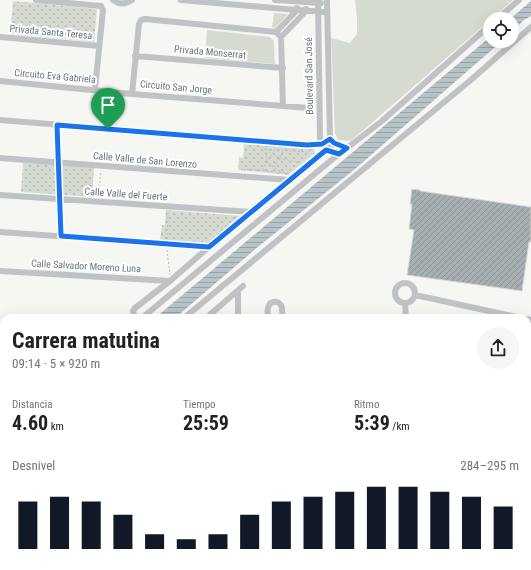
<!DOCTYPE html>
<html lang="es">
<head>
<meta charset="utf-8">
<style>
  :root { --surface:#fff; --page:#f6f6f6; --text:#222; --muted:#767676; --accent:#111827 }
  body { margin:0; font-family:"Roboto Condensed",sans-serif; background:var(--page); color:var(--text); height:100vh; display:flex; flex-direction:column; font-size:15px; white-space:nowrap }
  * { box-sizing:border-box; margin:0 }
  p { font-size:13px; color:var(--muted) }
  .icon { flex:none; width:22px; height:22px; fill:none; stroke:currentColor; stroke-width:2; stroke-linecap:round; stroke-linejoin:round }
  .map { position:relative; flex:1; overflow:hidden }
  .side { position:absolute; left:0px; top:314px; width:531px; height:256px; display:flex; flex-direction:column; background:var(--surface); border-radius:12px 12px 0 0; box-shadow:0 4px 16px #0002 }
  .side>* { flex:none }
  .buttons { position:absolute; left:483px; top:12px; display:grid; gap:8px }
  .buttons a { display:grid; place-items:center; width:36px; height:36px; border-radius:50%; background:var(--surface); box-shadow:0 4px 16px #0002; font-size:20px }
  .pin { position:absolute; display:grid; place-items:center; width:34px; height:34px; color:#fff; margin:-41px -17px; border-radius:50% 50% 50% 0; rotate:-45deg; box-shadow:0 0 4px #0007 }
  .pin .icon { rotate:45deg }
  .round { display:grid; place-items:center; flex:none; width:42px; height:42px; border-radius:21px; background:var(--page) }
  .summary { display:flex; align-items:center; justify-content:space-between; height:68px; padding:0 12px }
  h1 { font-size:22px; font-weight:700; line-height:30px }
  .stats { display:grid; grid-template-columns:repeat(3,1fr); gap:6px; height:68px; padding:4px 12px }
  .stats div { display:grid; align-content:center }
  .stats b { font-size:20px; font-weight:700 }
  .stats small { font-size:11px; font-weight:400 }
  .stats p { font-size:11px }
  .chart { height:112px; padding:8px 12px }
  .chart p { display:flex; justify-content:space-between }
  .chart svg { width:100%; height:72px; margin-top:4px; stroke:var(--accent); stroke-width:6 }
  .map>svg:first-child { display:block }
  .green { fill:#d6dbd2 }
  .park { fill:url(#park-dots) }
  .water { fill:url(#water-rules) }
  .building { fill:url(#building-hatch); stroke:#d7d7d5 }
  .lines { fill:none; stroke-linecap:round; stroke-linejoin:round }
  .path { stroke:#b9bcbe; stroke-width:1; stroke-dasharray:2 2; stroke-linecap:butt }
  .minor { stroke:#bfc3c6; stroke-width:6 }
  .route-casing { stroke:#fff; stroke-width:8 }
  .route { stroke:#1a73e8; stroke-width:5 }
  .labels { text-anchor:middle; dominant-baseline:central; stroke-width:4; stroke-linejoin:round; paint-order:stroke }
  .street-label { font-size:10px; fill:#677782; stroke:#fff }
</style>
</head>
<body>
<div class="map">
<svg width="531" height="570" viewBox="0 0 531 570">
  <defs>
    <pattern id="park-dots" width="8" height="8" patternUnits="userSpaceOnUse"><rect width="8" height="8" fill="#d6dbd2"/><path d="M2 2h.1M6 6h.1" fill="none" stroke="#b1b6b0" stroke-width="1.8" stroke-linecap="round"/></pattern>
    <pattern id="water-rules" width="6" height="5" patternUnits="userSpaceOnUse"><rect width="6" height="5" fill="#b9c3c7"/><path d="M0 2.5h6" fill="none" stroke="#9aa3a7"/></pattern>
    <pattern id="building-hatch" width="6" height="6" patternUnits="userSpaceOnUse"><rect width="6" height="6" fill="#a7afb3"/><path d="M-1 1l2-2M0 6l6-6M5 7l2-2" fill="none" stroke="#8c9397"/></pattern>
  </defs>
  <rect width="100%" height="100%" fill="#f6f6f3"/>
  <path class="green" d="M355,0H513L351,141L338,140L335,133L331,38L350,43L357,34V19Z
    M274,13L288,14L275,28H272Z
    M207,30L270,37L274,41L275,64L205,58Z
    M527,436H531V557L527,556Z"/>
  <path class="park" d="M13,1L97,9L94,42L10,34Z
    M244,144L314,149L315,153L288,175L238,170L239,157L243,158Z
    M23,163L94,167L92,197L21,192Z
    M166,210L241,216L209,244L160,240L162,225H165Z"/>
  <path class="water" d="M531,1V16L524,20L512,31V19H510Z
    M490,37V41H502L355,169L259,246L175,318H155Z
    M4,417V433L0,435V419Z"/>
  <path class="building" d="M412,189L420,190V191L531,207V242H529L522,291L407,275L414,230L409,229L412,204H410Z
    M527,331L531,332V372L527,371Z
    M381,566H410V570H381Z
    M492,566L511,567V570H491Z"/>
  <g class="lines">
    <path class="path" d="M265,148L267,162L281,172
      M266,149L307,152
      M273,153L279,158L301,163
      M58,169L59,194
      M262,170L274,150
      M245,171V169L289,173
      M273,171L274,167L284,151
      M98,195L101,172
      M167,239L168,212
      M167,250L170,275"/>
    <path class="minor" d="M36,0L101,6
      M113,0C119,5 126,4 132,0
      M181,0L297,10L327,12
      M275,0L321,3
      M318,0L320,138C323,148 329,152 339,155
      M327,0L330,139L340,147L347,148
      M497,19L519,0
      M276,32L297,10V8
      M0,37L99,46
      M281,37L306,11V9
      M135,56L283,68
      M0,81L132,94L309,108
      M95,89L103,10L101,6
      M132,94L139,24L141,20L145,19L276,32L281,37L283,106
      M0,120L307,145L322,144L330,139
      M57,125V163
      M0,158L289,180
      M0,195L251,212
      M59,199L61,237
      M0,232L209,247
      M0,271L170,281
      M395 293a10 10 0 1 1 20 0a10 10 0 1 1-20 0Z
      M238,291V318
      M415,295L521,318
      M405,303L406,318
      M135,318L133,311L135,308L170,281L209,247L334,143
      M142,318L329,162L382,121L490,25
      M184,318L472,79L531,27
      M206,318L243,286
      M268,318C268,315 267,311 268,308C269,301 277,300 281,305C283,308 282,314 282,318
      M527,319L531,320
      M527,377L531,378
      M0,412L4,410
      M0,441L4,439
      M90,566V570
      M107,566V570
      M276,566L277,570
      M288,570H331
      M517,570L518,566"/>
  </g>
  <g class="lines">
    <defs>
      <path id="route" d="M57,125L307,145L322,144L330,139L334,143L347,148L339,154L326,150L209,247L61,236Z"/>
    </defs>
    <use href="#route" class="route-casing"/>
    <use href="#route" class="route"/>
  </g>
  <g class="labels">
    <g class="street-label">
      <text transform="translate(51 32) rotate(5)">Privada Santa Teresa</text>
      <text transform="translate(210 52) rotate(5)">Privada Monserrat</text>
      <text transform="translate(55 76) rotate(5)">Circuito Eva Gabriela</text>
      <text transform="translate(309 76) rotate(-91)">Boulevard San José</text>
      <text transform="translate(176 87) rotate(5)">Circuito San Jorge</text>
      <text transform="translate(145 160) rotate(5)">Calle Valle de San Lorenzo</text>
      <text transform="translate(126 194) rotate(4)">Calle Valle del Fuerte</text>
      <text transform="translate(86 266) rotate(3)">Calle Salvador Moreno Luna</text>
    </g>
  </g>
</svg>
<div class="buttons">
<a><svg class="icon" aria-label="locate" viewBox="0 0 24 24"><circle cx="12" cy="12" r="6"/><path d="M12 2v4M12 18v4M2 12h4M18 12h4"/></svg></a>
</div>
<div class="pin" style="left:108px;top:129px;background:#1e9e55"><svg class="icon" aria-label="arrive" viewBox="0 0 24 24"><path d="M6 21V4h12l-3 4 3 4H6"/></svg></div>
<section class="side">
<div class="summary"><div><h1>Carrera matutina</h1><p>09:14 · 5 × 920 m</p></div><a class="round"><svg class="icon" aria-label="share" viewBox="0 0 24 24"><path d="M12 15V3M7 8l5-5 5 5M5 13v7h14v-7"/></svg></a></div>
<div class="stats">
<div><p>Distancia</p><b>4.60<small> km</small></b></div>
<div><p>Tiempo</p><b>25:59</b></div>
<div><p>Ritmo</p><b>5:39<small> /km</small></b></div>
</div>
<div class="chart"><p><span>Desnivel</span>284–295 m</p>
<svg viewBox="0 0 160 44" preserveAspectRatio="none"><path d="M5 44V15M15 44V12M25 44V15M35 44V23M45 44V35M55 44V38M65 44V35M75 44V23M85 44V15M95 44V12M105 44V9M115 44V6M125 44V6M135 44V9M145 44V12M155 44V18"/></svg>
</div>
</section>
</div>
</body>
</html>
